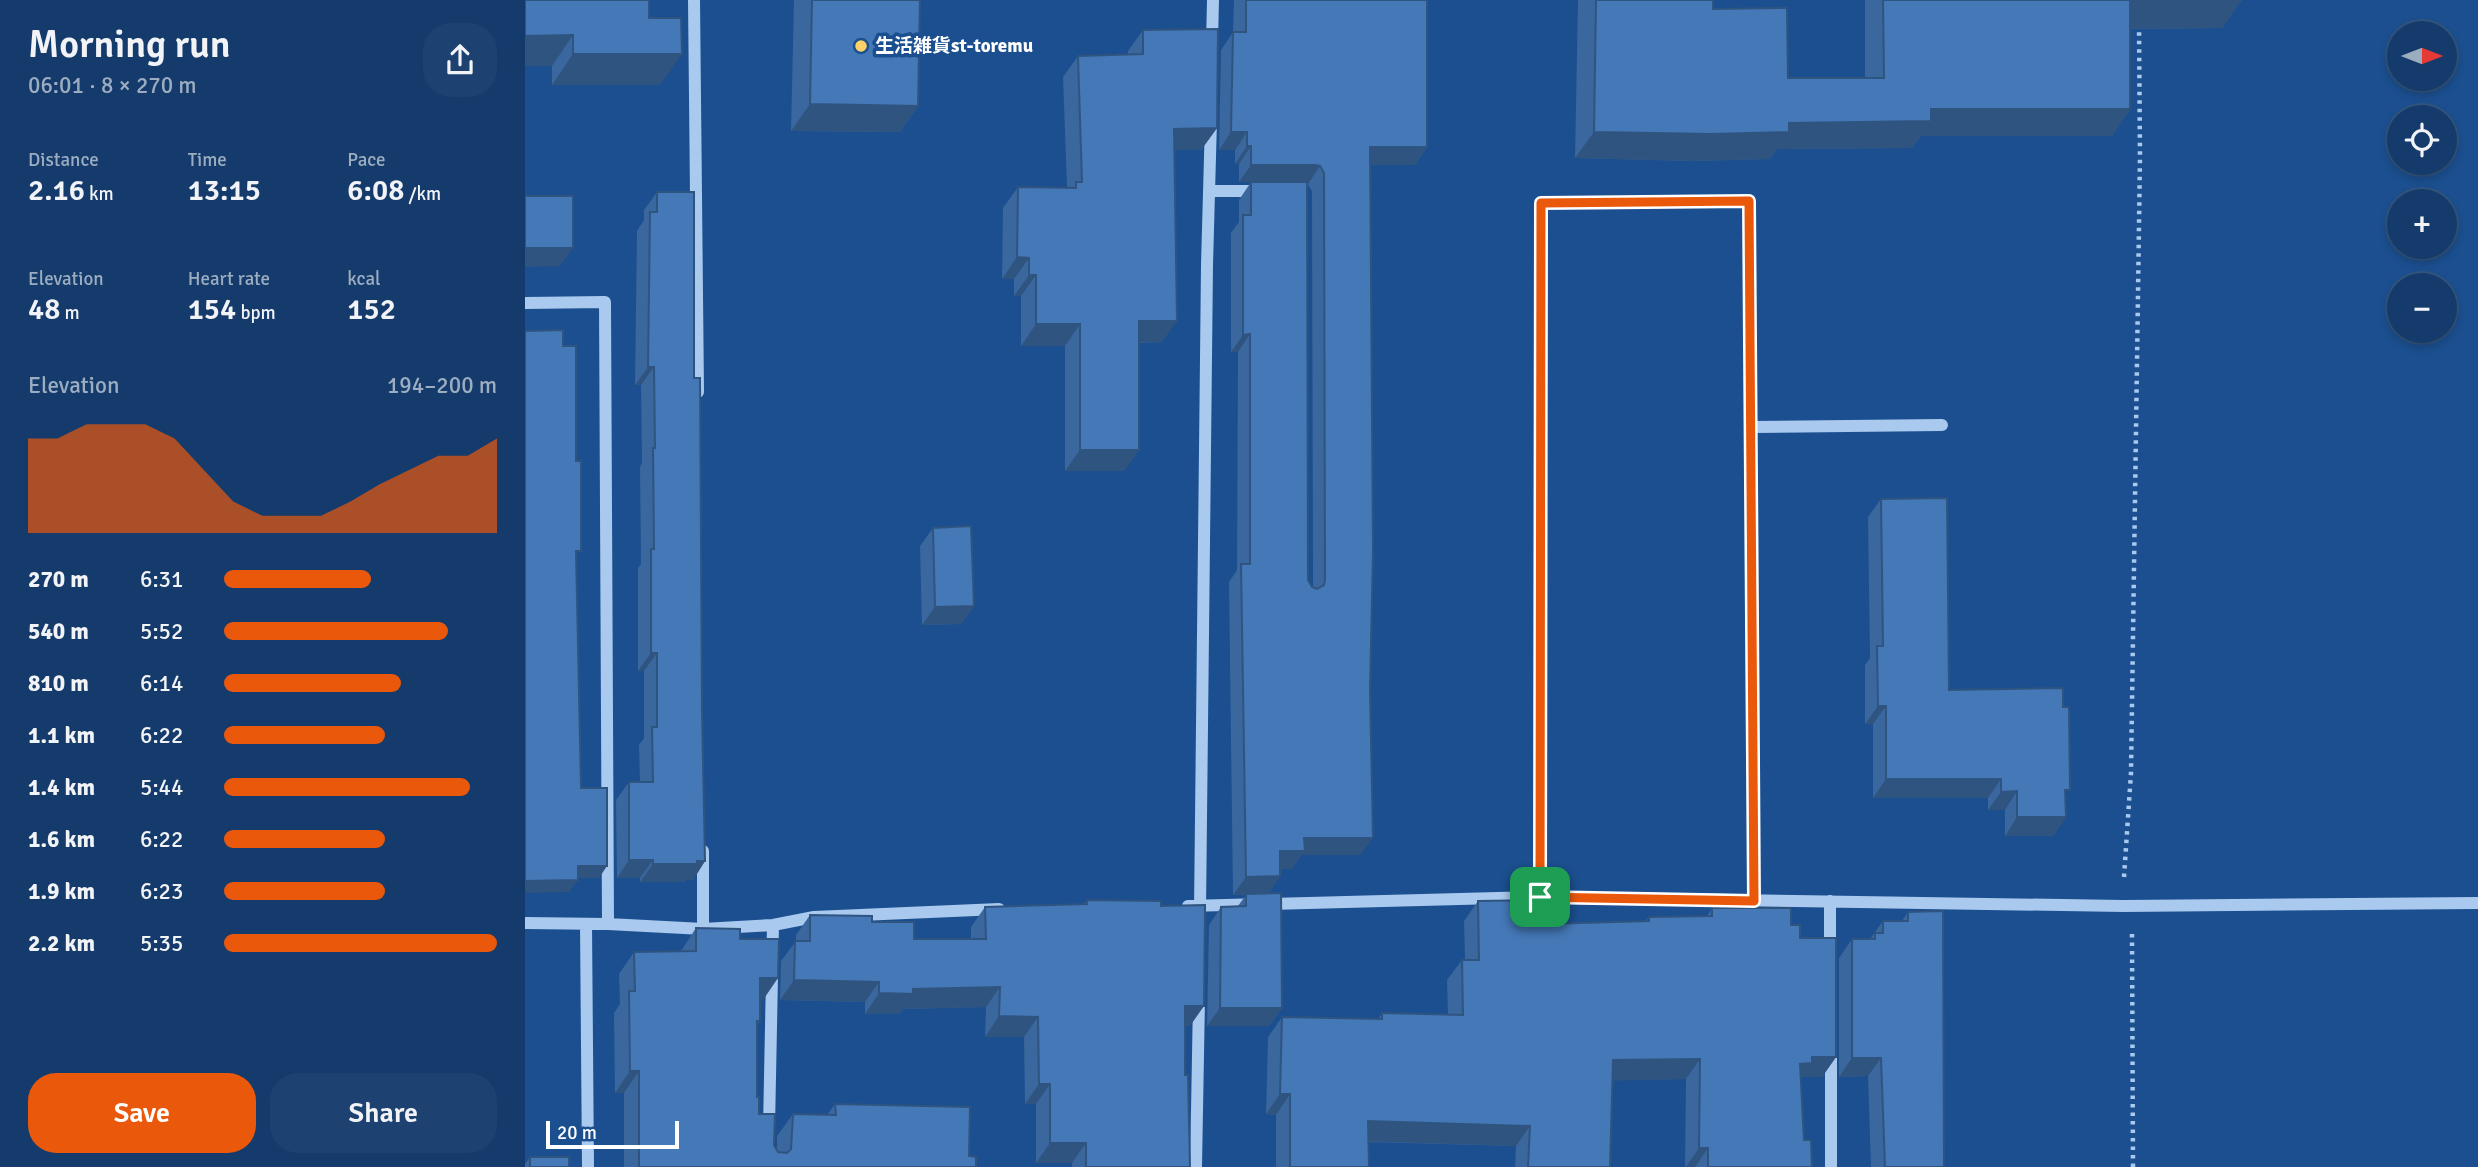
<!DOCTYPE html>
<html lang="en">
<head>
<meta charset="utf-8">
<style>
  :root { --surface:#143b6b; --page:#1d4271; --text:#f1f3f6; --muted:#9dadc1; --line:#33557e; --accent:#ea580c }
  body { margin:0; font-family:Signika,"Noto Sans JP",sans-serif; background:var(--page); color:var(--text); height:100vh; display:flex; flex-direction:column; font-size:26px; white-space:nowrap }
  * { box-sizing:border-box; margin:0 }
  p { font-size:23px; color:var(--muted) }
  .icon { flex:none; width:38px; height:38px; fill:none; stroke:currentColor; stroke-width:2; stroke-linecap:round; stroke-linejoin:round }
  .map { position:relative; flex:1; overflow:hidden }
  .details { display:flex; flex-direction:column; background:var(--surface); width:525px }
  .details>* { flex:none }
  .needle { width:46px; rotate:90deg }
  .buttons { position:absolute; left:1862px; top:21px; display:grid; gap:14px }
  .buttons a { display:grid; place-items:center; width:70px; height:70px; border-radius:50%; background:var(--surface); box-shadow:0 4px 10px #0003,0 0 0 2px var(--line); font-size:35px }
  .scale { position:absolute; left:21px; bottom:18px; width:133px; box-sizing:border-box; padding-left:7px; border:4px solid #fff; border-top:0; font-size:19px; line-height:24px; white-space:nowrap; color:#fff; -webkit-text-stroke:5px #1b4f8f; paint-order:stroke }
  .pin { position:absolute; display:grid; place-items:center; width:60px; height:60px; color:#fff; margin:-30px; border-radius:14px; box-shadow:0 4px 10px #0006 }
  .round { display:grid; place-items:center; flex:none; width:74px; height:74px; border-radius:28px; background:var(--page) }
  .headline { display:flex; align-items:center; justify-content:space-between; height:119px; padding:0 28px }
  h1 { font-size:38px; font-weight:600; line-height:52px }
  .figures { display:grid; grid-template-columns:repeat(3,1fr); gap:10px; height:119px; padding:7px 28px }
  .figures div { display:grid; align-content:center }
  .figures b { font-size:30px; font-weight:600 }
  .figures small { font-size:19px; font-weight:400 }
  .figures p { font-size:19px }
  .chart { height:196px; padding:14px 28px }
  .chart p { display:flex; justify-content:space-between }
  .chart svg { width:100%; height:126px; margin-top:7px; fill:var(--accent); opacity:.7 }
  .primary-button { display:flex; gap:14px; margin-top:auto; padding:14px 28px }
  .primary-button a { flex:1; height:80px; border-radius:28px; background:var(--accent); color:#fff; font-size:28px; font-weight:600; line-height:80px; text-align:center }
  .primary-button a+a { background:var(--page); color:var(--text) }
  ul { padding:0 28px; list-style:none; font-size:23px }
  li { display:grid; grid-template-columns:112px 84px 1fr; align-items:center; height:52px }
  li i { height:18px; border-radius:9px; background:var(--accent) }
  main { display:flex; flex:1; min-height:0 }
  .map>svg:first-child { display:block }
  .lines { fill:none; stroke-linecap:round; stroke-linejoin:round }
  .path { stroke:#a9c9ee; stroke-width:4.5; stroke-dasharray:3.5 5; stroke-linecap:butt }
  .minor { stroke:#a9c9ee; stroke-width:12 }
  .wall { fill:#3a679d; fill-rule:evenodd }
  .shaded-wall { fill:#305480 }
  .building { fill:#4478b7; stroke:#305480; stroke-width:2 }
  .route-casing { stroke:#fff; stroke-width:14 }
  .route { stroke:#ea580c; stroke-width:9 }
  .poi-dot { fill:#ffd166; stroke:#1b4f8f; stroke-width:2.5 }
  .labels { text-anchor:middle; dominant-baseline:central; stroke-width:7; stroke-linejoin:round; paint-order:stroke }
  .poi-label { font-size:19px; font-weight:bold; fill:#fff; stroke:#1b4f8f; text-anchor:start }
</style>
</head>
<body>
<main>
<section class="details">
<div class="headline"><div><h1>Morning run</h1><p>06:01 · 8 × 270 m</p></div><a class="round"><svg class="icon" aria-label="share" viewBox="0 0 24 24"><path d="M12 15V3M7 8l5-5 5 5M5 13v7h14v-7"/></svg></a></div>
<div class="figures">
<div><p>Distance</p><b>2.16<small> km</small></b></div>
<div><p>Time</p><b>13:15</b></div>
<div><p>Pace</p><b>6:08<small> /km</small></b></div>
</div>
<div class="figures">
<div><p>Elevation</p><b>48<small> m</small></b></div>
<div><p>Heart rate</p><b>154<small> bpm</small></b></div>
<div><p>kcal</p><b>152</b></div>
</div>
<div class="chart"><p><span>Elevation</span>194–200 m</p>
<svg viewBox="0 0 160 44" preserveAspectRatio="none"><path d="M0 44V11L10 11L20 6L30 6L40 6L50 11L60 22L70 33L80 38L90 38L100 38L110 33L120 27L130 22L140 17L150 17L160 11V44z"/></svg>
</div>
<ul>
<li><b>270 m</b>6:31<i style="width:54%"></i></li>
<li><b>540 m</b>5:52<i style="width:82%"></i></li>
<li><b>810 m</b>6:14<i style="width:65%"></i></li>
<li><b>1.1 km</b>6:22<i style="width:59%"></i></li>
<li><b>1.4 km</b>5:44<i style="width:90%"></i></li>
<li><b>1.6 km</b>6:22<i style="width:59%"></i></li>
<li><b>1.9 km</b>6:23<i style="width:59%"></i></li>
<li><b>2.2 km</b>5:35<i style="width:100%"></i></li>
</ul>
<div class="primary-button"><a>Save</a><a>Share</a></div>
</section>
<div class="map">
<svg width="1953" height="1167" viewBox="0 0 1953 1167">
  <rect width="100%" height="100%" fill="#1b4f8f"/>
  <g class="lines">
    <path class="path" d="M1599,877L1606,773L1615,157L1614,25
      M1607,934L1608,1167"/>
    <path class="minor" d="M169,0L173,392
      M687,43L688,0
      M684,191H736
      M0,303L80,302L83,924L0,923
      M1226,427L1417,425
      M178,851V929
      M1015,897L1016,203L1224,201L1229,901
      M1305,901V954
      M663,906L1015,897L1598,906L1953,903
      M675,911L682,265L686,121
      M61,924L63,1167
      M83,924L178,929L248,925L289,917L474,909
      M1306,1049V1167
      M244,1128L248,925
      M671,1167L674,999"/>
  </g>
  <path class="wall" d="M0,0L124,18L135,85H27V66Z
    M269,0H395L393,106L375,132L266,131Z
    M709,0H902V147L890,165H845L835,855H776L767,869H755V876L743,894L757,1008L744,1026H682L684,925L696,907L713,906L721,895H708L704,582L712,570L713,352H706V233L714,222V200L726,182H714V164H710V150H694L696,50L708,32ZM782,183L787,191L788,588L783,580Z
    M1053,0H1188V9L1263,78H1340V0H1716L1697,28L1605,29V109L1587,136H1396L1387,148L1252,149L1245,159L1167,161L1050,158Z
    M618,30L692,128L676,150H649L637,342L614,343V450L599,471H540V346H496V296H489V279H477L478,208L493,187H542L538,77L553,56L603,54V51Z
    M132,192L169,378L180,861L168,880H161L159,882H115V878H92L91,800L104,782H115L114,745L119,738V671H113V568L116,564L115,467L117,463L116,385H110L112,231L119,220V210Z
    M1356,499L1424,690L1540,797L1541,817L1528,836H1480V810H1463V798H1348V724H1340V665L1345,658L1343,517Z
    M408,528L449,606L436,624L397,625L395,546Z
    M562,900L636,906L665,1026H660V1075L665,1167H547V1163H511V1104H500L499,1037H460L461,1007L378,1009L374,1014H340V1002L255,1000L256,961L271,941V935L285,915L347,922L389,939H446V927L460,907L559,904Z
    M953,901L1022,924L1121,921L1124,917L1182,916L1187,908L1266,925L1275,938L1311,1057L1297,1077H1277L1275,1080L1279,1140L1287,1167H1160L1161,1079L1088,1080L1085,1167H990L991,1146L843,1142L844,1167H751V1115L741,1114L743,1037L757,1017L853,1019L857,1013L923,1015L922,980L937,960H940L939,921Z
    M1383,912L1419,1167H1346L1343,1076L1314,1077V958L1327,939H1345L1358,921H1377Z
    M171,928L215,939L238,1000H235V1021L232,1025V1097L234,1114L252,1150V1136L268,1114L302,1115L310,1104L444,1156L451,1167H99V1093H90L89,1013L95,1004L94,974L109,952L156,951Z
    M5,1157L44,1167H0V1164Z"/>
  <path class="shaded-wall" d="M1716,1L1697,28L1586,29L1605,2Z
    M48,35L27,66H0V36Z
    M48,54H157L135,85H27Z
    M285,104L393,106L375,132L266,131Z
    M1406,109H1605L1587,136H1396L1387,148L1252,149L1245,159L1167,161L1050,158L1069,132L1264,123Z
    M692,128L676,150H634L649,129Z
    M706,132H722L710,150H694Z
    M722,146H726L714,164H710Z
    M845,147H902L890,165H833Z
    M726,165H790L795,166L783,184L778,182H714Z
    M0,248H48L35,266L0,267Z
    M492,257L504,258L489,279H477Z
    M504,275H511L496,296H489Z
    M614,321H652L637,342L599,343Z
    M511,324H555L540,346H496Z
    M725,334L713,352H706L718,335Z
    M123,367H129L116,385H110Z
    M555,450H614L599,471H540Z
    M449,606L436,624L397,625L410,607Z
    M126,653H132L119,671H113Z
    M1353,706H1361L1348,724H1340Z
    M1361,779H1476L1463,798H1348Z
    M1492,791L1480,810H1463L1476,792Z
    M1492,817H1541L1528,836H1480Z
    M779,838H848L835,855H776L767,869H743L755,851Z
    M104,860H128L115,878H92Z
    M180,861L168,880H161L159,882H115L128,864Z
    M53,866H82L74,878H44Z
    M755,876L743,894L708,895L721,877Z
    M53,880L44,892L0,893V881Z
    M235,978H253L238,1000H220Z
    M269,980L354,982L340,1002L255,1000Z
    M475,987L461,1007L378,1009L374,1014H340L354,993L388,989Z
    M660,1006H679L665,1026H645Z
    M695,1008H757L744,1026H682Z
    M474,1016L513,1017L499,1037H460Z
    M1287,1057H1311L1297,1077H1277L1273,1083L1275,1064Z
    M1327,1058H1356L1343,1076L1314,1077Z
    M1175,1059L1161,1079L1074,1081L1088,1060Z
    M105,1071H114L99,1093H90Z
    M514,1084H525L511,1104H500Z
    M755,1094H765L751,1115L741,1114Z
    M843,1121L1005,1126L991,1146L829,1141Z
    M525,1143H561L547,1163H511Z
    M1174,1148H1183L1170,1167H1161Z"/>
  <path class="building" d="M0,0H124V18H156L157,54H48V35L0,36Z
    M287,0H395L393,106L285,104Z
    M721,0H902V147H845L848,551L845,690L848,838H779L780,851H755V876L721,877L716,564H725V334L718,335V215H726V182H782L783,580L787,587L792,589L799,585L800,580L799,173L795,166L790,165H726V146H722V132H706L708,32H721Z
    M1071,0H1188V9L1262,8L1263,78H1359L1358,0H1716V1L1605,2V109H1406V121L1264,123V132L1186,134L1069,132Z
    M693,29L692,128L649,129L652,321H614V450H555V324H511V275H504V258L492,257L493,187L551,188V182H557L553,56L618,54V30Z
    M132,192H169V378H175L177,710L180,861H172V864H128V860H104V782H128L127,727H132V653H126V549H129L128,448H130L129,367H123L125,212H132Z
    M0,196H48V248H0Z
    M38,330V346H51V461H56V551H51L56,788H82V866H53V880L0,881V331Z
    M1422,498L1424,690L1538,688V707H1544L1545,790H1540L1541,817H1492V791L1476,792V779H1361V706H1353L1352,646H1358L1356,499Z
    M446,526L449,606L410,607L408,528Z
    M756,893L757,1008H695L696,907L721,906V894Z
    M562,900L636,901V906L680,905L679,1006H660V1075H663L665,1167H561V1143H525V1084H514L513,1017L474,1016L475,987L388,989V994L354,993V982L269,980L270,941H285V915L347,916V922H389V939H461L460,907L562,904Z
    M1022,900V924L1124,921V917L1187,916V908H1266V925H1275V938H1311V1057H1287V1063L1275,1064L1279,1140H1286L1287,1167H1183V1148H1174L1175,1059L1088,1060L1085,1167H1003L1005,1126L843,1121L844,1167H765V1094H755L757,1017L857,1019V1013L938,1015L937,960H954L953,901Z
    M1418,911L1419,1167H1360L1356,1058H1327V939H1350V933H1358V921H1383V912Z
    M171,928L215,929V939H254L253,978H235V1021H232V1097H234V1114H250L249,1145L253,1152L262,1153L266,1149L268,1114L311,1115L310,1104L445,1107L444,1156L451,1157V1167H114V1071H105L104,991H110L109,952L171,951Z
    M5,1157H44V1167H5Z"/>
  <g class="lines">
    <defs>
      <path id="route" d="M1224,201L1229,901L1015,897L1016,203Z"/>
    </defs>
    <use href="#route" class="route-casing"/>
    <use href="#route" class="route"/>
  </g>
  <circle class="poi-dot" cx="336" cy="46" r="7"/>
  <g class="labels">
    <g class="poi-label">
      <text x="350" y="46">生活雑貨st-toremu</text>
    </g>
  </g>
</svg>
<div class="buttons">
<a><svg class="needle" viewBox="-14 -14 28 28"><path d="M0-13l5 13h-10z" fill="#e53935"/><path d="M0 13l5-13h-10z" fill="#9dadc1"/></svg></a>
<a><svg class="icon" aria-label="locate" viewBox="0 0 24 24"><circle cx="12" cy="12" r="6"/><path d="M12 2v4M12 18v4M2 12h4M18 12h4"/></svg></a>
<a>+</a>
<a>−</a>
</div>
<div class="scale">20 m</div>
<div class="pin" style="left:1015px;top:897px;background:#1e9e55"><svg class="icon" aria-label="arrive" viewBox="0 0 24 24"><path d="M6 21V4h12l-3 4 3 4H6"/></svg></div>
</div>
</main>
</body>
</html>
